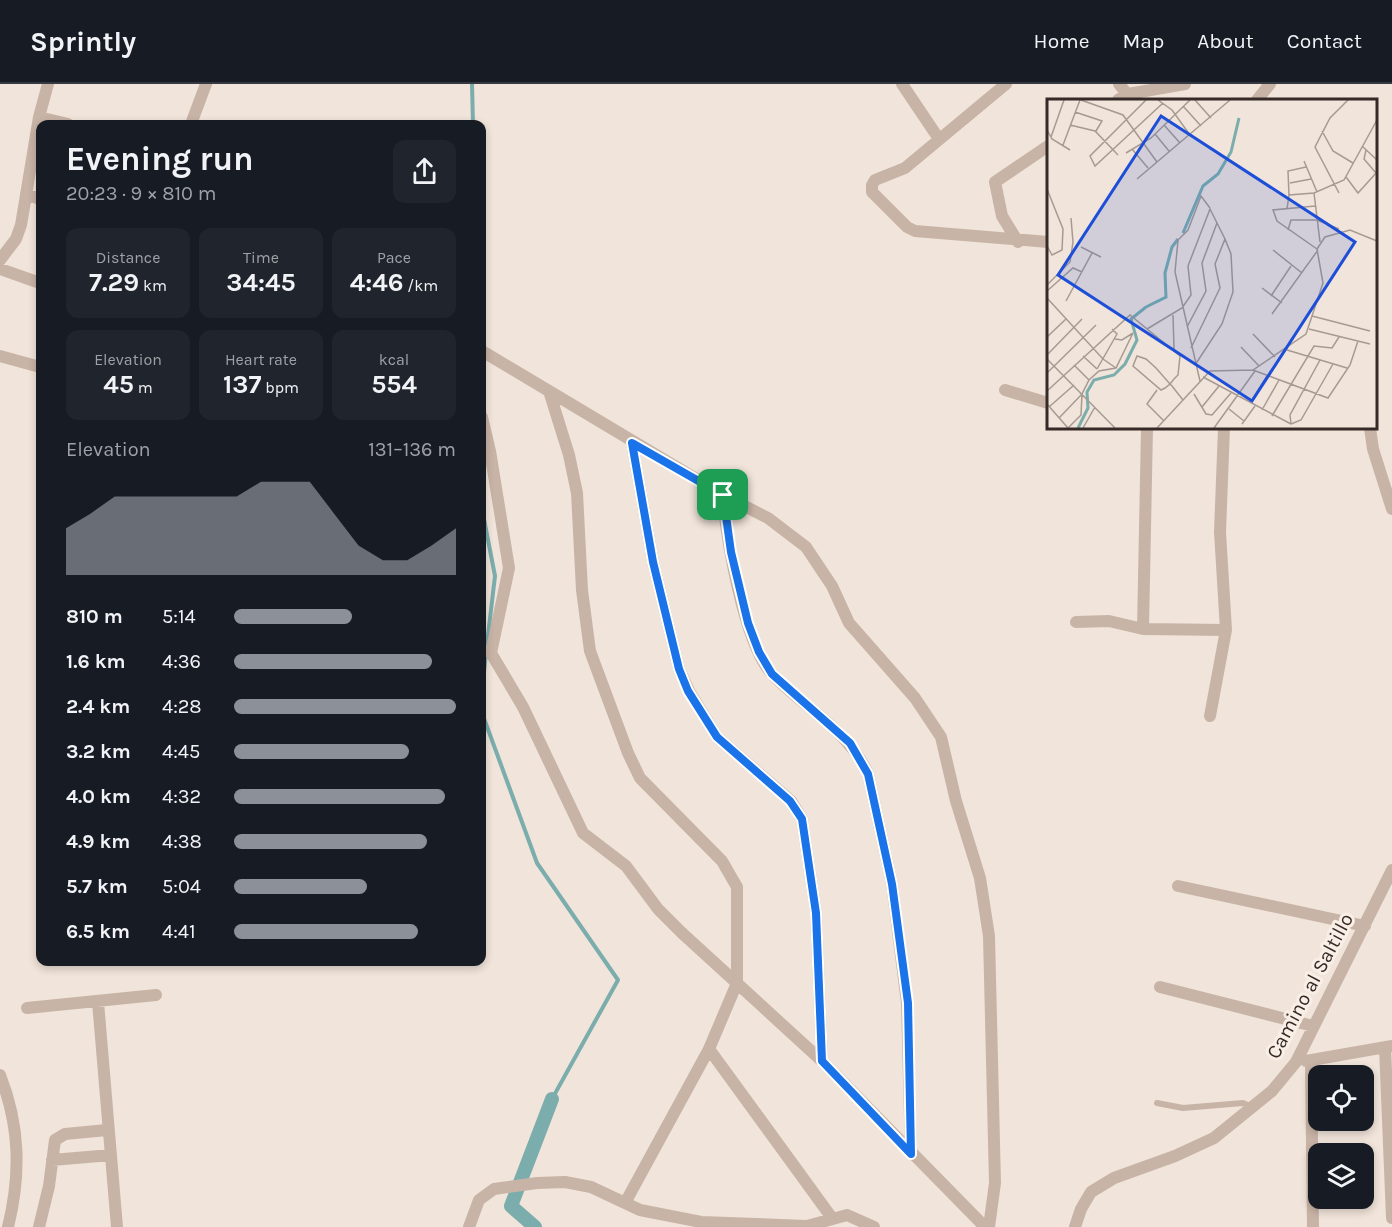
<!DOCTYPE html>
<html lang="en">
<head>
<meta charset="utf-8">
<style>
  :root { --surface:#171b24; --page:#20242c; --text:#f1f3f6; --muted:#9ea1a6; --line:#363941; --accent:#8c9099 }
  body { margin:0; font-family:Karla,sans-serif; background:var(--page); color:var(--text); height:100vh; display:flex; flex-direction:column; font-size:22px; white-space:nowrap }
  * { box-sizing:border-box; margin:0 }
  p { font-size:20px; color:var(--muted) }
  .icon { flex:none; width:33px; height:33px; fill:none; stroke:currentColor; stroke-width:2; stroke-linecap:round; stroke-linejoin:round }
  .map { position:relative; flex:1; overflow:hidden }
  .drawer { position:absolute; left:36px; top:36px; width:450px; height:846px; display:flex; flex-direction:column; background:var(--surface); border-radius:12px; box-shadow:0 3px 9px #0003 }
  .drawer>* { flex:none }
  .fabs { position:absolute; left:1308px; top:981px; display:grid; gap:12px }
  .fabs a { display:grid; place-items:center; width:66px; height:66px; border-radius:12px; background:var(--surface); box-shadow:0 3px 9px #0003; font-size:30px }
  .pin { position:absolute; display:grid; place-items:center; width:51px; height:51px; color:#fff; margin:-26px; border-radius:12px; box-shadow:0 3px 9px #0006 }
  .round { display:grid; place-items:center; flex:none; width:63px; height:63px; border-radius:12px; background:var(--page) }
  .summary { display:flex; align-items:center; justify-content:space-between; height:102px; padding:0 30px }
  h1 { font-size:33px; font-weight:700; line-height:45px }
  .figures { display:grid; grid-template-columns:repeat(3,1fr); gap:9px; height:102px; padding:6px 30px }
  .figures div { display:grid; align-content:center; border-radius:12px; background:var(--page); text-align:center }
  .figures b { font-size:26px; font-weight:700 }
  .figures small { font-size:16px; font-weight:400 }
  .figures p { font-size:16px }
  .chart { height:168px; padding:12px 30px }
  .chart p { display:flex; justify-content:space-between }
  .chart svg { width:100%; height:108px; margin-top:6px; fill:var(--accent); opacity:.7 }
  ul { padding:0 30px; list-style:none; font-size:20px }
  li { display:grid; grid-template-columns:96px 72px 1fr; align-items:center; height:45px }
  li i { height:15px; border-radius:8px; background:var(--accent) }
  header { display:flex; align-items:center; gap:36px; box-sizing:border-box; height:84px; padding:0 30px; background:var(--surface); border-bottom:2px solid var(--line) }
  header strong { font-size:28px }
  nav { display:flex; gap:33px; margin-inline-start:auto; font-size:21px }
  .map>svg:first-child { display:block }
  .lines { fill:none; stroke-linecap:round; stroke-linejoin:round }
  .stream { stroke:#7aadac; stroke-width:4 }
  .canal { stroke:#7aadac; stroke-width:14 }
  .service { stroke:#c8b4a6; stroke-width:6 }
  .minor { stroke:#c8b4a6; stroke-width:12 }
  .route-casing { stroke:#fff; stroke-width:12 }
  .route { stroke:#1a73e8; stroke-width:8 }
  .labels { text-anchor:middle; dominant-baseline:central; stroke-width:6; stroke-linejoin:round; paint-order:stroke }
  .street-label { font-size:20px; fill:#352a27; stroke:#f9efe6 }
  .inset-river { fill:none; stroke:#7aadac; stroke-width:3 }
  .inset-road { fill:none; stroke:#a69a92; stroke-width:1.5 }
  .view { fill:#1d4ed8; fill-opacity:0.15; stroke:#1d4ed8; stroke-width:3 }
  .inset-edge { fill:none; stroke:#352a27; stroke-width:3 }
</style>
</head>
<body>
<header>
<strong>Sprintly</strong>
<nav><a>Home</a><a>Map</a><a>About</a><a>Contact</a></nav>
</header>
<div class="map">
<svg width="1392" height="1143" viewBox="0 0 1392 1143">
  <rect width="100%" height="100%" fill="#f1e4da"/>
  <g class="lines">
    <path class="stream" d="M472,0L473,40
      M482,425L495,492L487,560
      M482,608L486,568
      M482,629L537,779L618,896L552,1015"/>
    <path class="canal" d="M535,1143L511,1122L552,1015"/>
    <path class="service" d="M1157,1019L1183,1024L1243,1019L1254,1024"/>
    <path class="minor" d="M902,0L939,55
      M1006,0L905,84L875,96L872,101V108L907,143L915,147L1048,158
      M1119,0L1132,16
      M1118,16L1128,10L1185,0
      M1257,16L1270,0
      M39,33L68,40
      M191,40L206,0
      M26,110L40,115
      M1018,158L1002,132L995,98L1048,62
      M0,176L16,155L21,141L39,33L48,0
      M0,185L40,199
      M482,267L549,307
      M0,272L40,283
      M1005,306L1048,319
      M482,333L490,367L509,484L491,569L523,623L583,749L626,782L658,825L682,849L822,977L985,1143
      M1370,344L1373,365L1392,425
      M632,359L653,478L679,585L689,607L717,653L791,717L802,735L816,829L822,977
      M723,411L768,434L806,463L832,502L849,539L915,614L941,653L956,717L980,794L989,852L995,1099L989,1143
      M1076,538L1109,537L1143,545L1226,546
      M1143,545L1147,344
      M1210,632L1226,546L1220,448L1224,344
      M1178,802L1365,842
      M1160,903L1313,942
      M98,918L117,1143
      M27,924L156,911
      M1385,963L1392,1134
      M709,965L832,1134
      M1311,976L1313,1143
      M1306,977L1392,962
      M0,991C20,1042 21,1090 8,1143
      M52,1076L111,1071
      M625,1119L709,965L737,899V803L722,777L640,694L628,669L590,567L582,506L577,409L569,371L549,307L723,411C726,453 744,561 773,591C805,624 849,647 868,690L892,800L907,919L911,1070
      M39,1143L49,1102L55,1056L65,1050L107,1046
      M469,1143L479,1116L494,1105L537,1099L565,1098L591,1103L640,1126L701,1138L807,1142L847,1131L874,1143
      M1075,1143L1081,1125L1091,1108L1114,1094L1175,1072L1214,1054L1272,1007L1296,978L1392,786"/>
  </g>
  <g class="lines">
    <defs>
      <path id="route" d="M632,359L723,411L731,468L748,539L759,568L772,590L850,659L868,690L892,800L908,919L911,1070L822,977L816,829L802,735L790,717L717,653L688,607L679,585L653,478Z"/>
    </defs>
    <use href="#route" class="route-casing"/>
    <use href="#route" class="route"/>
  </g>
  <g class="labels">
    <g class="street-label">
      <text transform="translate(1310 902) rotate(-62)">Camino al Saltillo</text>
    </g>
  </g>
  <g transform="translate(1047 15)">
    <rect width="330" height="330" fill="#f1e4da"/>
    <path class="inset-river" d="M136,134L156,87L171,75L184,53L192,19M99,208L119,198L118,174L125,148L131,140M31,329L41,309L40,293L47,281L67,276L78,265L90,241L84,220L99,208"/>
    <path class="inset-road" d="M34,1L76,16L110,63M99,1L43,57L48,67L116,4M111,1L125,11L143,36M148,1L164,19M136,7L154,27M28,13L55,22L49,32M23,26L48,32L71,56M117,26L133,44M0,31L5,40L23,51M275,32L286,52L306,64M108,35L122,52M4,38L17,1M16,46L33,1M315,47L330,61M85,50L101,69M319,51L317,60L329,74M79,54L104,39L143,1M257,62L270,93M299,78L311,94L330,73M90,80L183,1M243,84L264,80M0,90L16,130L15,151L5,156L0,147M267,94L273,143M292,94L268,48L283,19L301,1M242,96L241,72L259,68M268,107L226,111L230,122L270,150M240,110L242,96L267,94L297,81L330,21M241,131L244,121H270L292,130M34,148L54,158M226,151L255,174M0,186L23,163L26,143L24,119M215,189L235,204M0,192L26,169L35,173M224,197L244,167M0,199L56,260L69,269M19,202L45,154M225,215L271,151M126,216L127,250M265,217L323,232M140,228L159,192L155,164L170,124M100,230L135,209L144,196L141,167L163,110L178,140L168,165L173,189L144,249M262,230L323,245M206,235L228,258M0,238L19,220M68,240L75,241L86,234M194,248L212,267M240,251L300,269M0,256L35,220M36,257L50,270M0,260L68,329M27,266L42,281M148,266L175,225L186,193L184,155L178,140M50,270L70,235L65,230M206,271L281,299L303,266L311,242M0,274L49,226M156,278L244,325M153,282L128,173L131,141L141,131L154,97L163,109M110,291L100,305L117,322M0,292L83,216L133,257L131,276L127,280L123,285L118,289L114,291L86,267L90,257L99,260L109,269L123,285L125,287L136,301M147,295L159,315L165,316L184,294M203,304L220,277M0,305L21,329M2,308L27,286M155,308L172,287M182,310L197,322M215,311L232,281M225,317L267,247L285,249L292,238M12,319L35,295M195,325L208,307M244,325L254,321L286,265M244,325L243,316L273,261M21,329L34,316L35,295L42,281L52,272L69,269L86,234M36,329L48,308M110,329L163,272L206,271L259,235L276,184L270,150L278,138L303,131L330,142M167,329L208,272"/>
    <path class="view" d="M114,17L308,143L205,302L11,176Z"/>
    <rect width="330" height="330" class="inset-edge"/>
  </g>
</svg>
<div class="fabs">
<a><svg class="icon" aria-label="locate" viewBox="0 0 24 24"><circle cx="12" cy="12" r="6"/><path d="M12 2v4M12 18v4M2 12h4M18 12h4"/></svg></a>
<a><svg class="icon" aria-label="layers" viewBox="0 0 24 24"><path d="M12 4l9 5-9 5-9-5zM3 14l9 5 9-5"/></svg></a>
</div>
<div class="pin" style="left:723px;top:411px;background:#1e9e55"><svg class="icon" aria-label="arrive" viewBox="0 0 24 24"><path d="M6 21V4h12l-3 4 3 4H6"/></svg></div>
<section class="drawer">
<div class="summary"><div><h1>Evening run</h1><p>20:23 · 9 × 810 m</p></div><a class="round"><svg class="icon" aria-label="share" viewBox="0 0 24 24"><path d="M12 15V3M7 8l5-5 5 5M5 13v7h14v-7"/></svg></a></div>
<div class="figures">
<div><p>Distance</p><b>7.29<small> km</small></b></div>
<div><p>Time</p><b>34:45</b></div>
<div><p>Pace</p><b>4:46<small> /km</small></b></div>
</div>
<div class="figures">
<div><p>Elevation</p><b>45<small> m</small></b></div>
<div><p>Heart rate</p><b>137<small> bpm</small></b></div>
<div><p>kcal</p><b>554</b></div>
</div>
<div class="chart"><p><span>Elevation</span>131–136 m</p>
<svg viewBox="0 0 160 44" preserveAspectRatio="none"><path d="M0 44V25L10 19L20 12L30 12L40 12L50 12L60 12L70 12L80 6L90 6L100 6L110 19L120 32L130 38L140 38L150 32L160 25V44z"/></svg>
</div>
<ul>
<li><b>810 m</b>5:14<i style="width:53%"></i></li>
<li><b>1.6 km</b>4:36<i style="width:89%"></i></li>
<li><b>2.4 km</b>4:28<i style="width:100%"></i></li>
<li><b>3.2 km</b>4:45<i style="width:79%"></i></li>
<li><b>4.0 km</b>4:32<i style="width:95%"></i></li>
<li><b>4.9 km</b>4:38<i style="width:87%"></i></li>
<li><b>5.7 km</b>5:04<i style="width:60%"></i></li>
<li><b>6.5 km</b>4:41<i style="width:83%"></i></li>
</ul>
</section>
</div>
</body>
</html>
